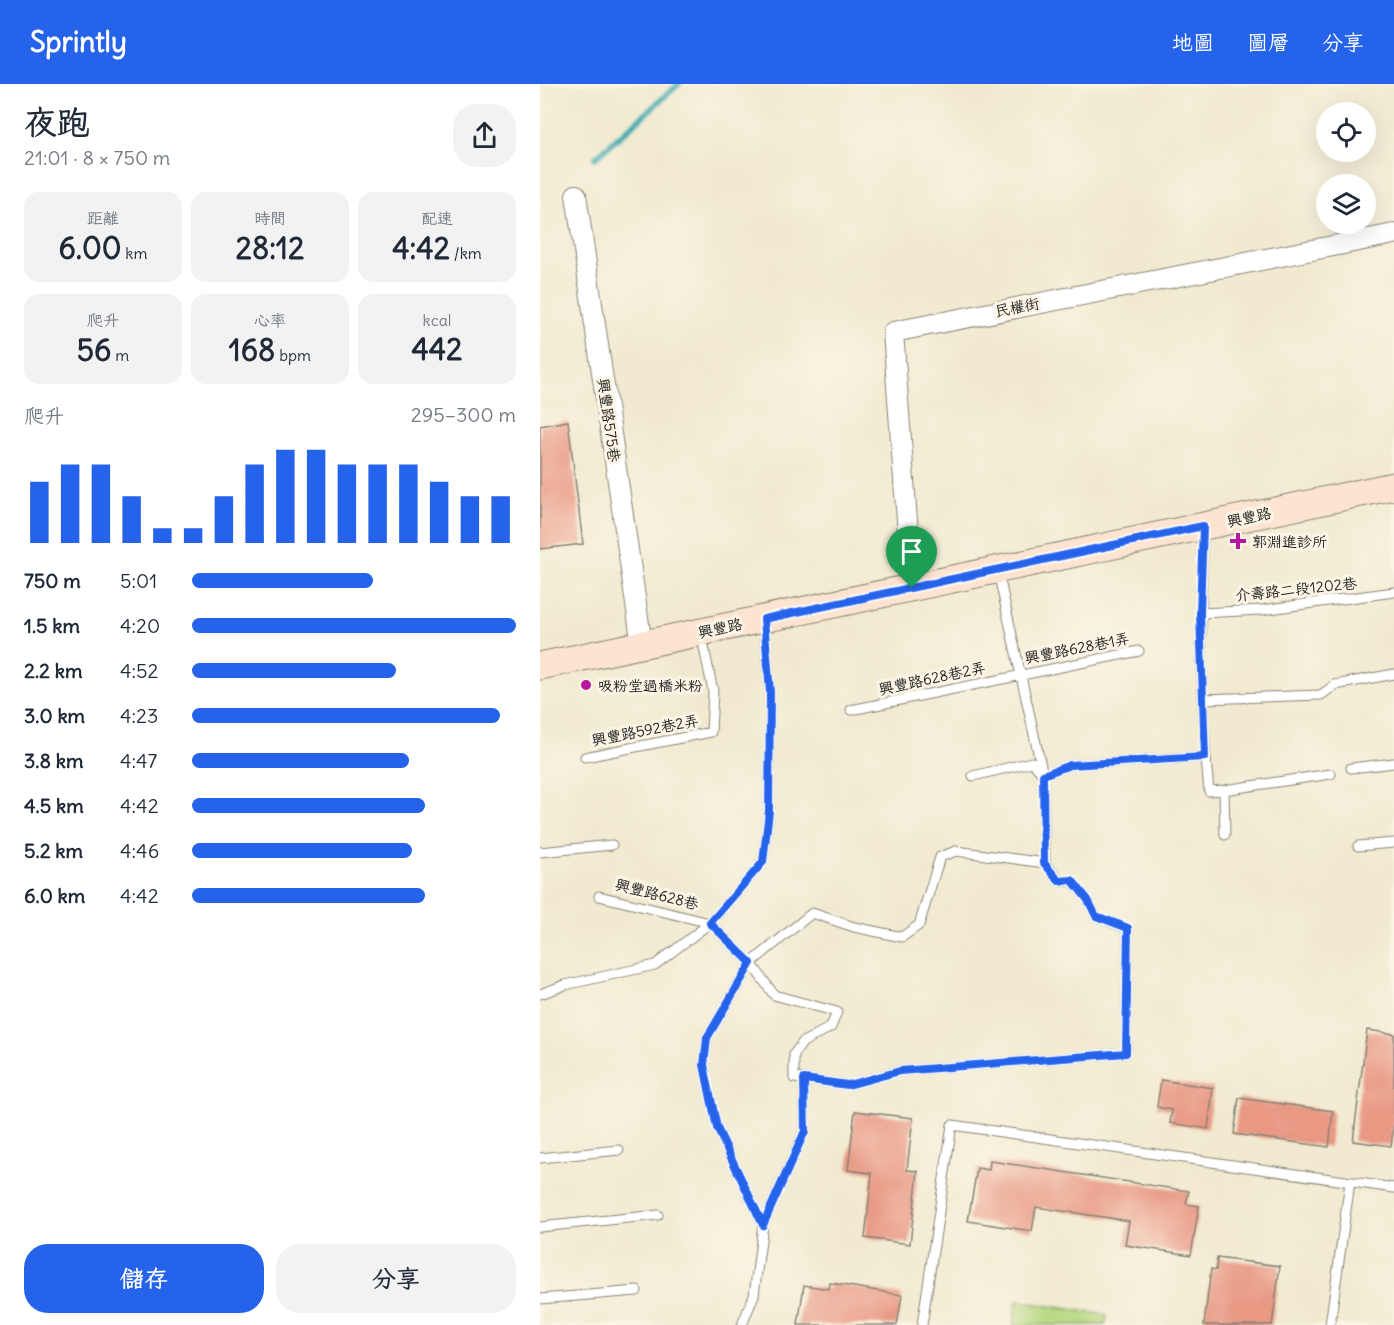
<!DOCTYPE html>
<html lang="zh-TW">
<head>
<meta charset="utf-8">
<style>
  :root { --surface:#fff; --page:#f2f2f3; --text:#1f2937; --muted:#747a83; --accent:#2563eb }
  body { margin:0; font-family:Delius,"LXGW WenKai TC",sans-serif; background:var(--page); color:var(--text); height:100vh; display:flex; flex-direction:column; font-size:22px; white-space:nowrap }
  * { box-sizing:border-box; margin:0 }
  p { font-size:20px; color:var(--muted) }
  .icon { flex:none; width:33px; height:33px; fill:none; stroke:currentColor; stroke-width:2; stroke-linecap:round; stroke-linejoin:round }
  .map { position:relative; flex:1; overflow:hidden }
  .panel { display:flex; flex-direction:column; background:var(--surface); width:540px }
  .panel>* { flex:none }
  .tools { position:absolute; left:776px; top:18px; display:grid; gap:12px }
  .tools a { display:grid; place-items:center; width:60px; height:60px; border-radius:50%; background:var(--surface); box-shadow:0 6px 24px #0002; font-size:30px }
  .pin { position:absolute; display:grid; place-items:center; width:51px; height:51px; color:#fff; margin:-62px -26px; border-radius:50% 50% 50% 0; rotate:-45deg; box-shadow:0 0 6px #0007 }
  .pin .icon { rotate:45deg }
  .round { display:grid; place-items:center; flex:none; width:63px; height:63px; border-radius:24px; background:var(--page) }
  .overview { display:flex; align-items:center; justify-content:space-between; height:102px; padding:0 24px }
  h1 { font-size:33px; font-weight:700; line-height:45px }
  .figures { display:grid; grid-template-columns:repeat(3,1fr); gap:9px; height:102px; padding:6px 24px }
  .figures div { display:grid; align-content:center; border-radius:15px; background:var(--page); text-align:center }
  .figures b { font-size:30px; font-weight:700 }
  .figures small { font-size:16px; font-weight:400 }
  .figures p { font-size:16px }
  .chart { height:168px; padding:12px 24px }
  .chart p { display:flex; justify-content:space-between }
  .chart svg { width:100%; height:108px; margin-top:6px; stroke:var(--accent); stroke-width:6 }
  .button { display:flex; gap:12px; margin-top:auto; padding:12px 24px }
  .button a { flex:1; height:69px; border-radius:24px; background:var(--accent); color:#fff; font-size:24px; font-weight:700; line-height:69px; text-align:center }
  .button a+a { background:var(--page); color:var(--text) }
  ul { padding:0 24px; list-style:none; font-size:20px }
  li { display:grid; grid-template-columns:96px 72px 1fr; align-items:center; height:45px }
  li i { height:15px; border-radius:8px; background:var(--accent) }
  header { display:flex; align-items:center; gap:36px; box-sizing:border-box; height:84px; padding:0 30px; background:var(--accent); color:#fff }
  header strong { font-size:28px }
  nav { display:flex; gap:33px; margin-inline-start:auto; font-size:21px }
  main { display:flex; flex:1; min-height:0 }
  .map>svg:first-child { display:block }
  .green { fill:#b6d981; stroke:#697a4e; stroke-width:1.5 }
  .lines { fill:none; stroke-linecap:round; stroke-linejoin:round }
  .stream { stroke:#38abb2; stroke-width:6 }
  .building { fill:#e89883 }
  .lane-casing { stroke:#868376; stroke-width:11 }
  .street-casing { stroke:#868376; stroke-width:22 }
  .secondary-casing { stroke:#868376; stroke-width:29 }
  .lane { stroke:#fff; stroke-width:9 }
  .street { stroke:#fff; stroke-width:20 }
  .secondary { stroke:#fde4d1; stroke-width:27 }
  .route-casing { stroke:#fff; stroke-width:12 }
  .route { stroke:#2563eb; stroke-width:8 }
  .poi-dot { fill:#b5179e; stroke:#fcf5e5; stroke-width:2 }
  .labels { text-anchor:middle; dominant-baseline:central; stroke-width:6; stroke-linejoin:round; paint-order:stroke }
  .street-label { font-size:15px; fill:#1c1c1c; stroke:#fcf5e5 }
  .poi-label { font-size:15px; fill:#1c1c1c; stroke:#fcf5e5; text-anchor:start }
</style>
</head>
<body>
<header>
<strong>Sprintly</strong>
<nav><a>地圖</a><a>圖層</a><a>分享</a></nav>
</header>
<main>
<section class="panel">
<div class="overview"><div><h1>夜跑</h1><p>21:01 · 8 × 750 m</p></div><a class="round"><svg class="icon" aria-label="share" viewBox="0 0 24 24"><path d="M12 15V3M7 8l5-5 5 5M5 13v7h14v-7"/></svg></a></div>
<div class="figures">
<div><p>距離</p><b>6.00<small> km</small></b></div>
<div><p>時間</p><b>28:12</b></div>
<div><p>配速</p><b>4:42<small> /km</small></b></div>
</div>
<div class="figures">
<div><p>爬升</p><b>56<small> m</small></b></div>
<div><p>心率</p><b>168<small> bpm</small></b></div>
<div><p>kcal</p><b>442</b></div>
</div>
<div class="chart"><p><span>爬升</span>295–300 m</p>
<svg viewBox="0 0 160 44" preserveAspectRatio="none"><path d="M5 44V19M15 44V12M25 44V12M35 44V25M45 44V38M55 44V38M65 44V25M75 44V12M85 44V6M95 44V6M105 44V12M115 44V12M125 44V12M135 44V19M145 44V25M155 44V25"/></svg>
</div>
<ul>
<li><b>750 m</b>5:01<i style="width:56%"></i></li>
<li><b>1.5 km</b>4:20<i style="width:100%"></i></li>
<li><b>2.2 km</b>4:52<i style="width:63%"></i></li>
<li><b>3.0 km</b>4:23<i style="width:95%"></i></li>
<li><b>3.8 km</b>4:47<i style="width:67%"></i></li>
<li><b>4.5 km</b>4:42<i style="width:72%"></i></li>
<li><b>5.2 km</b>4:46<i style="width:68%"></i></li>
<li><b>6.0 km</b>4:42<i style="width:72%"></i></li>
</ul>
<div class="button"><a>儲存</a><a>分享</a></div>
</section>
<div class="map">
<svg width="854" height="1241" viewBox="0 0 854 1241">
  <rect width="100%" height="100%" fill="#fcf5e5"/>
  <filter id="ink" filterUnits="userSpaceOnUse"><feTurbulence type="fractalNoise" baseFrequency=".0167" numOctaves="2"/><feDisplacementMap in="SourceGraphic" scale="12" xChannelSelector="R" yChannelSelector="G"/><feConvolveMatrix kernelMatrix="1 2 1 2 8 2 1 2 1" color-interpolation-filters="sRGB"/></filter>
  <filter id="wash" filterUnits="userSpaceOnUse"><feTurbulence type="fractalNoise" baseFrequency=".008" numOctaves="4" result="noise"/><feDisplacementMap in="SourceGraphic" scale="24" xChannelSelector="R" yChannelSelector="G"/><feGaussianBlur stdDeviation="1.35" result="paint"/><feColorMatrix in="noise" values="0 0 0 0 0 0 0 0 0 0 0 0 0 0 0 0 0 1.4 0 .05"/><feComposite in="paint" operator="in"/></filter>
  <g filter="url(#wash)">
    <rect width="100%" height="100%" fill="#f1ead0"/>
    <path class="green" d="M477,1217L567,1231L565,1241H473Z"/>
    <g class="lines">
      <path class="stream" d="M55,74L139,0"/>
    </g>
    <g id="blocks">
      <path class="building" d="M28,337L43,460L0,465V342Z
        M827,946L854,950V1039L851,1062L813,1057Z
        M621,996L673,1004L668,1045L630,1039L632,1026L617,1023Z
        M699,1014L793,1027L789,1063L694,1050Z
        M315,1027L373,1034L367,1086L378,1087L370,1160L325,1154L332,1089L308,1086Z
        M450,1077L649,1107L646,1120L659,1122L651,1171L585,1161L589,1137L496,1123L492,1147L428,1137L437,1084L449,1086Z
        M677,1174L740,1182L732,1241H664L671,1185L676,1186Z
        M290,1199L362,1211L357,1241H258L264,1201L289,1205Z"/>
    </g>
  </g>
  <g filter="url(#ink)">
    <use href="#blocks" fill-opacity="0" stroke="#868376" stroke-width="1.5"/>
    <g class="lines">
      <defs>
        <path id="lane" d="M663,445C660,532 660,620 669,707L684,706L685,751
          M660,529L722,526L854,508
          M662,615L781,611L795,601L854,590
          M311,626L599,567
          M45,673L171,648L173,607L161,549
          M811,684L854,679
          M503,691L530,681L665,673
          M433,692L492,678L502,689
          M684,706L791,690
          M818,762L854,759
          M0,768L72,761
          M59,812L170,839L211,879L272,829L314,843L362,853L379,841L400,773L416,767L505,779
          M0,910L25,901L115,881L170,839L223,778L229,727L230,608L224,537
          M0,1074L79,1066
          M223,1141L265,1046L264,995L308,1001L359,987L586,969L588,845L556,832L548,816L532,797H519L505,779L503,691L458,488
          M0,1143L118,1131
          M0,1215L97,1207
          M202,1241L214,1211L223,1141L177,1044L164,981L167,954L211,879L234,911L297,928L291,943L263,958L254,970V994L264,995
          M382,1241L412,1041L854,1104
          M790,1241L810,1098"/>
        <path id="street" d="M36,111L102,561
          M372,504L353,248L854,150"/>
        <path id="secondary" d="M0,582L854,402"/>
      </defs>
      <use href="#lane" class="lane-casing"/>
      <use href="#street" class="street-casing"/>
      <use href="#secondary" class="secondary-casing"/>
      <use href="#lane" class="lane"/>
      <use href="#street" class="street"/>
      <use href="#secondary" class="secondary"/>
    </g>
  </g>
  <g class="lines" filter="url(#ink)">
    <defs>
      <path id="route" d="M663,442L660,529L665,673L530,681L503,691L504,779L519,797L532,796L548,816L556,832L588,844L586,969L360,987L308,1001L264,995L265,1047L223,1141L177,1044L164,981L167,954L211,879L170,839L223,778L229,727L230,608L224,535Z"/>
    </defs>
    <use href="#route" class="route-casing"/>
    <use href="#route" class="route"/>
  </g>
  <g class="poi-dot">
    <path d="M695 448h6v6h6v6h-6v6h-6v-6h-6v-6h6z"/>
    <circle cx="46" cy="601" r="6"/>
  </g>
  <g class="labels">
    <g class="street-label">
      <text transform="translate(477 223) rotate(-11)">民權街</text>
      <text transform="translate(69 336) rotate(82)">興豐路575巷</text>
      <text transform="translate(709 433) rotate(-12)">興豐路</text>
      <text transform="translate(756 505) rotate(-6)">介壽路二段1202巷</text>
      <text transform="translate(180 544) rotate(-12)">興豐路</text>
      <text transform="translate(537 564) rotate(-11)">興豐路628巷1弄</text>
      <text transform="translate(392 594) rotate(-12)">興豐路628巷2弄</text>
      <text transform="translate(105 646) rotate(-11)">興豐路592巷2弄</text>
      <text transform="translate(117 810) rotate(14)">興豐路628巷</text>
    </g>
    <g class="poi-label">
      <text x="712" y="457">郭淵進診所</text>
      <text x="58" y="601">吸粉堂過橋米粉</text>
    </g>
  </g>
</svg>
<div class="tools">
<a><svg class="icon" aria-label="locate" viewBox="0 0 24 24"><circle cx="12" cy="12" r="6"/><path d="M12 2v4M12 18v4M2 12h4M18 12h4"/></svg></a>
<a><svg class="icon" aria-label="layers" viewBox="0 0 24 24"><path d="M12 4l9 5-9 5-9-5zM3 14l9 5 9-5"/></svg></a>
</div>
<div class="pin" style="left:372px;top:504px;background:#1e9e55"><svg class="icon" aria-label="arrive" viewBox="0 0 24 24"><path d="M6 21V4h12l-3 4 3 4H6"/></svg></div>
</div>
</main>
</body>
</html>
